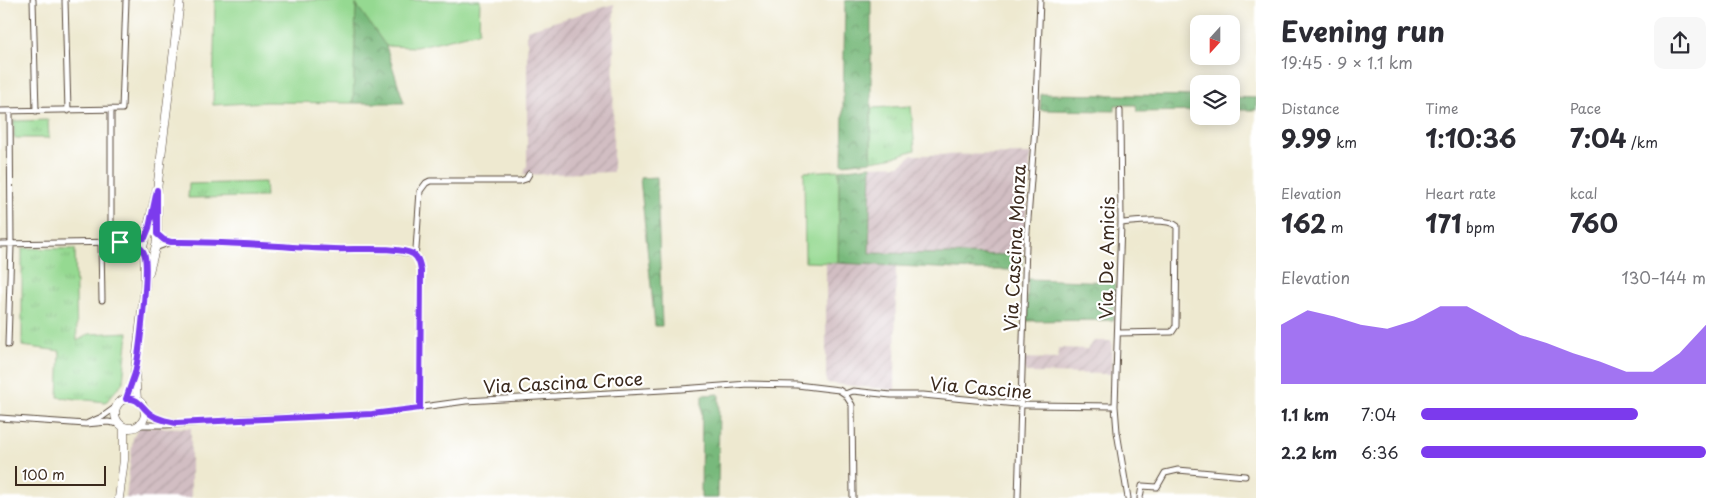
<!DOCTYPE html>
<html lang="en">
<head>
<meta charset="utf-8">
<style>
  :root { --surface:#fff; --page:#f7f7f7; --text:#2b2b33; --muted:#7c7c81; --accent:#7c3aed }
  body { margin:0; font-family:"Playpen Sans",sans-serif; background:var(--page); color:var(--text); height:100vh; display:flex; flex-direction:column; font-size:19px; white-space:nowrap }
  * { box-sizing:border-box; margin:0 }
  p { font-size:16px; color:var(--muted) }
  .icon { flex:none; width:28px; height:28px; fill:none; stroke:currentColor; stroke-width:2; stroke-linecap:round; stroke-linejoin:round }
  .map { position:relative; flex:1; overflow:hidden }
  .details { display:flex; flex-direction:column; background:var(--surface); width:475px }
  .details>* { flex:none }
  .needle { width:32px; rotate:201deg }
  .fabs { position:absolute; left:1190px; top:15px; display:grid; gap:10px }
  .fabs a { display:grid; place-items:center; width:50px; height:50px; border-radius:10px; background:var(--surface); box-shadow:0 2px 12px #0003; font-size:25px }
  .scale { position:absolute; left:15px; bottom:12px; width:91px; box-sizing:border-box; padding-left:5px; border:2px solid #3b2a1e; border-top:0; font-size:14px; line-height:18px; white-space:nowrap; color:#3b2a1e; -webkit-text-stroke:4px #fff; paint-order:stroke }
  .pin { position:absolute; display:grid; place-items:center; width:42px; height:42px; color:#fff; margin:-21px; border-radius:10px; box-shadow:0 2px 8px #0006 }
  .round { display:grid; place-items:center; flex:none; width:52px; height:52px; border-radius:10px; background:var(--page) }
  .head { display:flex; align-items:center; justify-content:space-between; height:85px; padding:0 25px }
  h1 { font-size:28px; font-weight:700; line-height:38px }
  .figures { display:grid; grid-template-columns:repeat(3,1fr); gap:8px; height:85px; padding:5px 25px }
  .figures div { display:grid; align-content:center }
  .figures b { font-size:25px; font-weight:700 }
  .figures small { font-size:14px; font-weight:400 }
  .figures p { font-size:14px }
  .chart { height:140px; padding:10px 25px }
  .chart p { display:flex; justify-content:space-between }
  .chart svg { width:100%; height:90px; margin-top:5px; fill:var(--accent); opacity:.7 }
  ul { padding:0 25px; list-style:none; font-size:16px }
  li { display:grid; grid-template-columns:80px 60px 1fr; align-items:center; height:38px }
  li i { height:12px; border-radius:6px; background:var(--accent) }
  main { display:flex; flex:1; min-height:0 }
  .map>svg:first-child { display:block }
  .industrial { fill:url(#industrial-furrows) }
  .grass { fill:url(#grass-tufts); stroke:#688258 }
  .forest { fill:url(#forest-crowns); stroke:#5a724c }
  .green { fill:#95d991; stroke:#688258 }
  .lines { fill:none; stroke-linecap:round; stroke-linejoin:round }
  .street-casing { stroke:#564739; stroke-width:7 }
  .secondary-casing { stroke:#564739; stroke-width:9 }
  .street { stroke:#fff; stroke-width:5 }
  .secondary { stroke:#fff; stroke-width:8 }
  .route-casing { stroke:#fff; stroke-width:10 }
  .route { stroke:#7c3aed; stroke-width:6 }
  .labels { text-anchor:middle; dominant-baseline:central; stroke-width:4.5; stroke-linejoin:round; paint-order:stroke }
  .street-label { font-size:18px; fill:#3b2a1e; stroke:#fff }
</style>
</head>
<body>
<main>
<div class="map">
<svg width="1256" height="498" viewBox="0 0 1256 498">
  <defs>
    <pattern id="industrial-furrows" width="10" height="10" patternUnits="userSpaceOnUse" patternTransform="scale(1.25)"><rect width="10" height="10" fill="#d2bec3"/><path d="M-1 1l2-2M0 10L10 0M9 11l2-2" fill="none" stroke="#b5a3a7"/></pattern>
    <pattern id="grass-tufts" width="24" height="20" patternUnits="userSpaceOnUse" patternTransform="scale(1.25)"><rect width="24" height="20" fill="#95d991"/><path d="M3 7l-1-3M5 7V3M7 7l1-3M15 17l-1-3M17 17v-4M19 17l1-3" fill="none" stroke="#81ba7d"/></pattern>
    <pattern id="forest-crowns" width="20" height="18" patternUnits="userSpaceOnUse" patternTransform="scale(1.25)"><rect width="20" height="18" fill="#78b97b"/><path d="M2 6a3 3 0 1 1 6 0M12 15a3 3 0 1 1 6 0" fill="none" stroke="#649764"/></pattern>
  </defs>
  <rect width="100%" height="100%" fill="#fff"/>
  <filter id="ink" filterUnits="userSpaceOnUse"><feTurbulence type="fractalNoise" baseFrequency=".02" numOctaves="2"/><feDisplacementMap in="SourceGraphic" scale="10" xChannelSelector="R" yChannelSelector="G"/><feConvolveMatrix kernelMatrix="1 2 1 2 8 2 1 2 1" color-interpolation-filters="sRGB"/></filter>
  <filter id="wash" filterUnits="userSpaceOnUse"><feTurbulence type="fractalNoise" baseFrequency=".0096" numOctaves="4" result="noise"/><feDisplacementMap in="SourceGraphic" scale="20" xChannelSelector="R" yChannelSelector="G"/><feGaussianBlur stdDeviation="1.12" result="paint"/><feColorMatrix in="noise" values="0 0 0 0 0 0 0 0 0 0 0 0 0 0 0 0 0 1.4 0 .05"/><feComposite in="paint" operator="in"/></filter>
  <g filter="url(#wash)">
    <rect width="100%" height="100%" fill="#eee9d0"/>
    <path class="industrial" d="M614,4L613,172L523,175L527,166V30Z
      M1031,154L1023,255L869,253L871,166L900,165L912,155Z
      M826,262L896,265L895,390L826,383Z
      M1094,341H1112L1111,374L1025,373V369H1019V358L1058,359V348L1087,349Z
      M143,427L191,428V498H126L133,438L138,429Z"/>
    <path class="grass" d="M911,106L915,150L890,158L871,161V108Z
      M48,120L49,138H14V121Z
      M265,182L266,197L188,198L189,184Z
      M22,248L75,249L77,341L89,334L128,332L123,382L106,402L58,397L60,351L22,346Z"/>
    <path class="forest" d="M855,0H871V161L842,164L845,1Z
      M356,3L386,46L404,103H353Z
      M1041,94L1199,96V111L1137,112L1136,105H1115V111L1040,110Z
      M1231,97L1256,98V110H1231Z
      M871,166L869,253L1023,255L1022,270H977L838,263L839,170Z
      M657,177L662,326H655L640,178Z
      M1028,279L1115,282L1113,320L1026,321Z
      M719,394L718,498H701L702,395Z"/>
    <path class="green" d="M215,0H480L479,32L416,47L386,46L356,4L353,103L266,102L213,105Z
      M839,170L838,263L805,262L804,172Z"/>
  </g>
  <g filter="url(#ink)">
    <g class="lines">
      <defs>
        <path id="street" d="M33,0L36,111
          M65,0L68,111
          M111,109V242
          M0,111L122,109L126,0
          M1120,111L1121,223L1115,406L1117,432L1128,498
          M101,242L102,300
          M171,242C224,241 280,247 334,249C360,250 389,246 414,255
          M0,244L120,242L145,238
          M126,244L136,246L143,250
          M155,248L171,242L164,240L157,235
          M414,255L416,249L420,191L426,183L430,181H520L526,179L529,174
          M414,255L419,261L421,271L420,408
          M1118,333L1172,332L1176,326L1177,226C1168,217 1134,222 1121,223
          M8,345L11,245L10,112
          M845,394L853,391L891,395H923L1028,405L1115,406
          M144,408C153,417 161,420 173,422
          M0,418L86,424L108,422L119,424
          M88,423L102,417L116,407
          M140,425H166L243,419L372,414L466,401L681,389L748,384L797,385L839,390L845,394L852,405L853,498
          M1018,498L1026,245L1035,127L1040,0
          M1140,498L1142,486L1157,487L1165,473L1178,470L1245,476"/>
        <path id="secondary" d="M149,272L157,241V207
          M115 413a15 15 0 1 1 30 0a15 15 0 1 1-30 0Z
          M137,400L135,371L145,285V257L143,247L157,190L180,0
          M119,498L124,460V427"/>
      </defs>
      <use href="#street" class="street-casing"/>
      <use href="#secondary" class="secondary-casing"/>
      <use href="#street" class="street"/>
      <use href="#secondary" class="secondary"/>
    </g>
  </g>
  <g class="lines" filter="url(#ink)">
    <defs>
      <path id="route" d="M157,190V234L164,240L171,242C225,241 279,247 333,249C352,250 398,246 413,254C419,258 420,265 421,271L420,408L372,414L176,423C168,421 159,420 152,415C142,409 140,397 126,399C129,390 132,382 135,373C139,356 150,265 144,253C140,244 128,244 120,242L145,238L149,228Z"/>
    </defs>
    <use href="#route" class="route-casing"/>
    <use href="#route" class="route"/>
  </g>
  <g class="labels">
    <g class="street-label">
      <text transform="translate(1014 248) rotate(-87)">Via Cascina Monza</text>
      <text transform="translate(1106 258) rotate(-89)">Via De Amicis</text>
      <text transform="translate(563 382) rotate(-3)">Via Cascina Croce</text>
      <text transform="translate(981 387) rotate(5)">Via Cascine</text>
    </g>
  </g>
</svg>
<div class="fabs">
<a><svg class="needle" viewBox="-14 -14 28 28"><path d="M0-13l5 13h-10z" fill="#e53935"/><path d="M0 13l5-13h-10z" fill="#7c7c81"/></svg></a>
<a><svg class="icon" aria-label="layers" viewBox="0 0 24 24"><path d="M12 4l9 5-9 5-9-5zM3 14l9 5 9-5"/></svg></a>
</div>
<div class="scale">100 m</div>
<div class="pin" style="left:120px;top:242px;background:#1e9e55"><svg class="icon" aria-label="arrive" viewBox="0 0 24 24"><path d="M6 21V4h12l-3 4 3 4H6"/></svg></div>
</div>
<section class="details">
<div class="head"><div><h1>Evening run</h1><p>19:45 · 9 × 1.1 km</p></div><a class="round"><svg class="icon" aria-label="share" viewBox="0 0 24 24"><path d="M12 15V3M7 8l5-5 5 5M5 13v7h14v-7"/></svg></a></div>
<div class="figures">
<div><p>Distance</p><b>9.99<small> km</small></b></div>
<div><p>Time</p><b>1:10:36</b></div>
<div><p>Pace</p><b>7:04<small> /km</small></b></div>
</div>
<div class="figures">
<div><p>Elevation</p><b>162<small> m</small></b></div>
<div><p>Heart rate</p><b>171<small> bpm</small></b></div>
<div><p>kcal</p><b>760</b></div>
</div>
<div class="chart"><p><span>Elevation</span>130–144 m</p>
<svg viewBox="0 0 160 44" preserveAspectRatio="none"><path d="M0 44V15L10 8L20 11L30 15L40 17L50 13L60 6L70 6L80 13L90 20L100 24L110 29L120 33L130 38L140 38L150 29L160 15V44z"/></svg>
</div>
<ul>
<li><b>1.1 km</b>7:04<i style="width:76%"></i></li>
<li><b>2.2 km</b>6:36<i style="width:100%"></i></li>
</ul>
</section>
</main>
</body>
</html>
